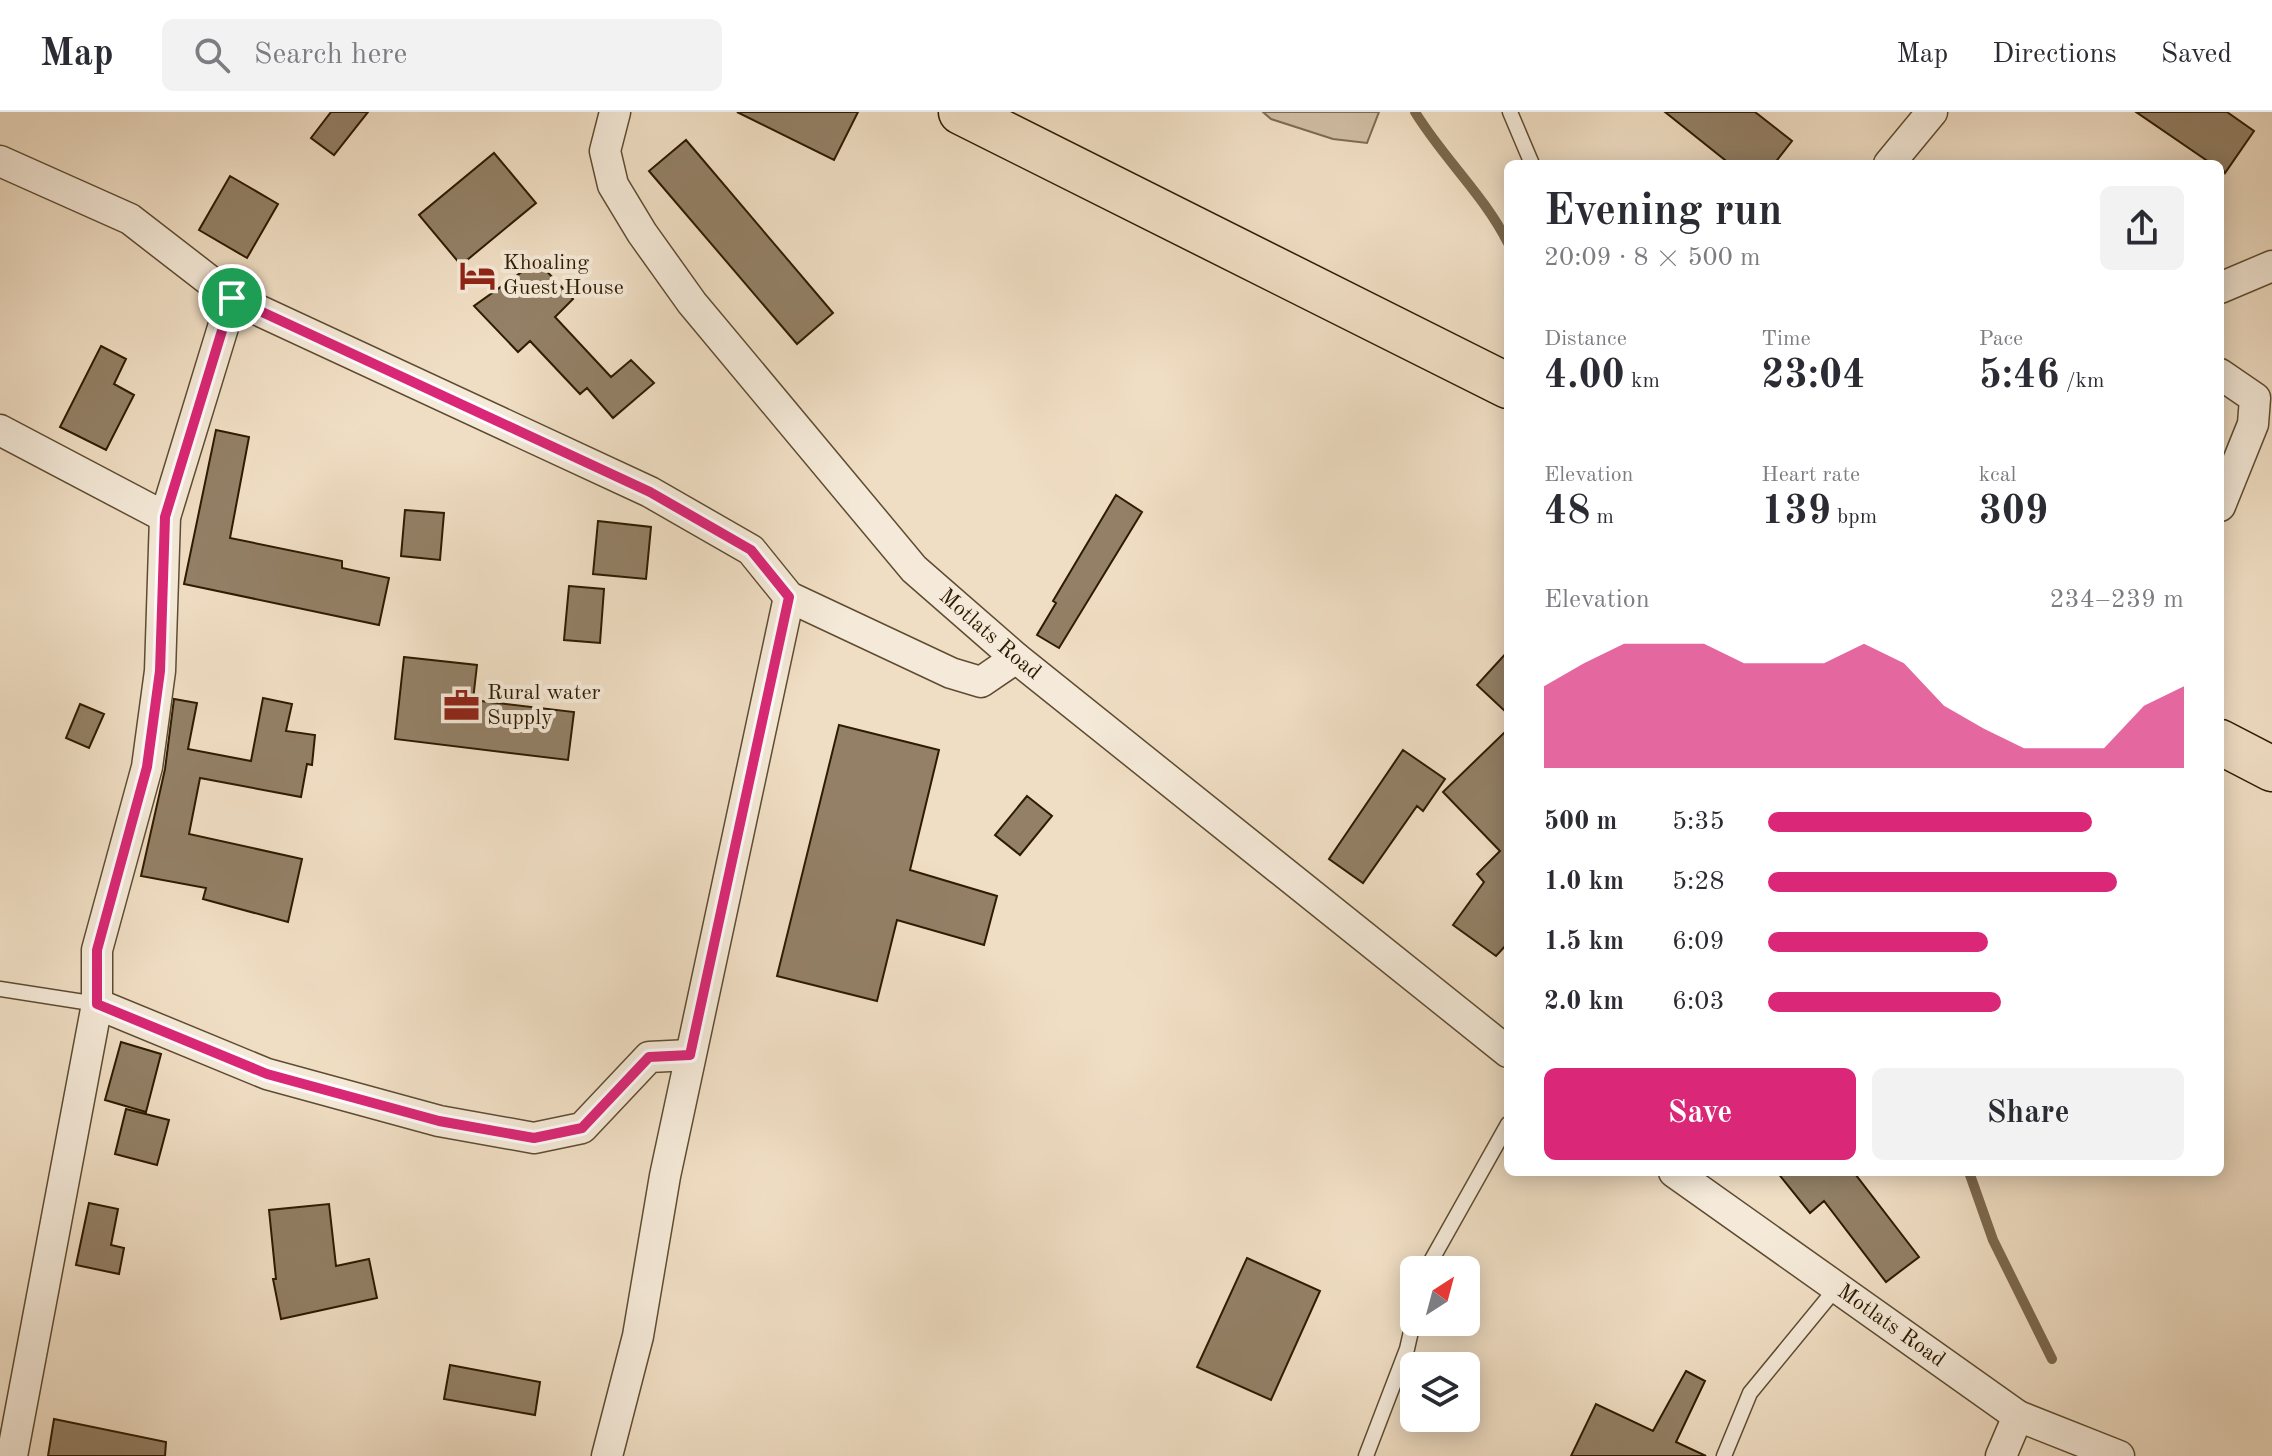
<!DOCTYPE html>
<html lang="en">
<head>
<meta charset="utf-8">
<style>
  :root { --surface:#fff; --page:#f2f2f3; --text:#2b2b33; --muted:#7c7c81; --line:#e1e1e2; --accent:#db2777 }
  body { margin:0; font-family:"Old Standard TT",serif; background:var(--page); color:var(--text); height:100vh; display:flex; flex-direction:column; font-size:30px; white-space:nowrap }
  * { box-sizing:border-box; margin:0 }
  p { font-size:26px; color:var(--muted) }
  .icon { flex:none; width:44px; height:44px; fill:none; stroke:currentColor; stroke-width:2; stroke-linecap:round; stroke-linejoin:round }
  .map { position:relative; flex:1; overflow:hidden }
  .panel { position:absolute; left:1504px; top:48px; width:720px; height:1016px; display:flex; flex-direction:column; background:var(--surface); border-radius:12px; box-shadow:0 4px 20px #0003 }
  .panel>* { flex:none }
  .needle { width:52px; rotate:36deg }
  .fabs { position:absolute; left:1400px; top:1144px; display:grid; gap:16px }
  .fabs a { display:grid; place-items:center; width:80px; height:80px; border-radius:12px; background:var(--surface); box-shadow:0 4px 20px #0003; font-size:40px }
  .pin { position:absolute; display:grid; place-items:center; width:68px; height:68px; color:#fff; margin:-34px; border:4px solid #fff; border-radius:50%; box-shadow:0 2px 8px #0007 }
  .round { display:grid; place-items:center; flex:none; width:84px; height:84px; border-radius:12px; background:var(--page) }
  .summary { display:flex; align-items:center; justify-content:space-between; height:136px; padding:0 40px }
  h1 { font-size:44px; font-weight:800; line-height:60px }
  .stats { display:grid; grid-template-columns:repeat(3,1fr); gap:12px; height:136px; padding:8px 40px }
  .stats div { display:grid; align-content:center }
  .stats b { font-size:40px; font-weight:800 }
  .stats small { font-size:22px; font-weight:400 }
  .stats p { font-size:22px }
  .chart { height:224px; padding:16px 40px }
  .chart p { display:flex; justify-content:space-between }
  .chart svg { width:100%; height:144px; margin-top:8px; fill:var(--accent); opacity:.7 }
  .button { display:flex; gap:16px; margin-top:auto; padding:16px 40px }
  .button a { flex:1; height:92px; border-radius:12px; background:var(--accent); color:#fff; font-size:32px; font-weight:800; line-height:92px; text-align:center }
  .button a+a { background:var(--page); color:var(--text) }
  ul { padding:0 40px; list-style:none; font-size:26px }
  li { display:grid; grid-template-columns:128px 96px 1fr; align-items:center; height:60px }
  li i { height:20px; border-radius:10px; background:var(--accent) }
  header { display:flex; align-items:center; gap:48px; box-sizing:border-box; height:112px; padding:0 40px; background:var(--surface); border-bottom:2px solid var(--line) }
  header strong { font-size:38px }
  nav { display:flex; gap:44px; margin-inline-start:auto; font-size:28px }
  .search { width:560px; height:72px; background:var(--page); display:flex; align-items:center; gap:20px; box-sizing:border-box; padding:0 28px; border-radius:12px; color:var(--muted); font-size:30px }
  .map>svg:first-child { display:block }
  .green { fill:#cfbda3; stroke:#7e6c52; stroke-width:2 }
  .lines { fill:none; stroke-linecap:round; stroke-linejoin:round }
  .stream { stroke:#7b684d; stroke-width:10 }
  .building { fill:#938066; stroke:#2e1b00; stroke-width:2 }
  .service-casing { stroke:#5e4c31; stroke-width:17 }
  .minor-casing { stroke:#5e4c31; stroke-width:33 }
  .primary-casing { stroke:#2e1b00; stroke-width:47 }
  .service { stroke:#f5ead9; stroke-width:14 }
  .minor { stroke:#f5ead9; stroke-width:30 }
  .primary { stroke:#f0dec4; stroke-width:44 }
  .route-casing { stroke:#fff; stroke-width:16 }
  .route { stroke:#db2777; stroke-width:10 }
  .labels { text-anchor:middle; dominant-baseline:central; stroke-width:8; stroke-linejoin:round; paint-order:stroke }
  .poi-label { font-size:22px; fill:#2e1b00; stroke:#f5ead9; text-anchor:start }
  .street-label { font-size:22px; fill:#2e1b00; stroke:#f5ead9 }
</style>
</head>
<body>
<header>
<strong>Map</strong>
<div class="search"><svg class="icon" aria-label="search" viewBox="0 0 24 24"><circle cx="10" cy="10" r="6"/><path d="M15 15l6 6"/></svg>Search here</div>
<nav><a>Map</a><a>Directions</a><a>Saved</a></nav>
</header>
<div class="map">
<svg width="2272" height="1344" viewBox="0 0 2272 1344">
  <rect width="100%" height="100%" fill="#f0dec4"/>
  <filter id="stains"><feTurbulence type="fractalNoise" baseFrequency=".0025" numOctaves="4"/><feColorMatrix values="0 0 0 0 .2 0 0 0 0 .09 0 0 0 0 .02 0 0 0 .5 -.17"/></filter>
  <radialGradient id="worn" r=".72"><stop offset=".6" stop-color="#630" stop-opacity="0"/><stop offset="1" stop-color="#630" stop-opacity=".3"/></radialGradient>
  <path class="green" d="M1263,0H1379L1367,31L1333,27L1271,7Z"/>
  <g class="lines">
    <path class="stream" d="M1415,0C1443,46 1484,83 1508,131
      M1969,1060L1993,1128L2052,1247"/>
  </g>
  <path class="building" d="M331,0H368L334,43L311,26Z
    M737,0H858L834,48Z
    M1665,0H1755L1792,29L1774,52H1730Z
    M2136,0H2227L2254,19L2225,61L2220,52H2212Z
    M686,28L833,201L797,232L649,59Z
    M494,41L536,91L461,153L419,103Z
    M230,64L278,92L247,146L199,118Z
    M537,149L573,187L555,205L611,265L631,248L654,271L613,306L587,276L580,282L530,229L518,240L474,194Z
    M101,234L126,247L114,272L134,283L106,338L60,315Z
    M216,318L249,325L230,426L342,449V456L389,466L379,513L184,472Z
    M1116,383L1142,400L1059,536L1037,523L1056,491L1053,489Z
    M405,398L444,401L440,448L401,444Z
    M598,409L651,415L646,467L593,462Z
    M569,474L604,477L600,531L564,528Z
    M1508,539V602L1477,573Z
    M404,545L477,553L473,588L574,600L568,648L395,627Z
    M263,586L292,592L286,619L315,623L312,653L307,652L301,685L200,666L189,722L302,747L288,810L203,787L206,776L141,764L165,657L174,587L197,591L188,637L251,649Z
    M80,592L104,602L89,636L66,626Z
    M839,613L939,638L910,758L997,784L984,833L897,808L877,889L777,864Z
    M1508,617V831L1496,844L1453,813L1484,770L1477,762L1500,739L1443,680Z
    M1403,638L1445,667L1423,699L1417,694L1363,771L1329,747Z
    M1027,684L1052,704L1020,743L995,723Z
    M121,930L161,942L146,1000L105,988Z
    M126,997L169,1008L157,1053L115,1042Z
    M1777,1060H1859L1856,1063L1919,1145L1886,1170L1824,1089L1810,1101Z
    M89,1091L118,1097L111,1133L124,1136L119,1162L76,1153Z
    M329,1092L336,1154L369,1147L377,1186L281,1207L273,1167H276L269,1098Z
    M1247,1146L1320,1179L1271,1288L1197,1255Z
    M450,1253L540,1270L535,1303L444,1287Z
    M1686,1259L1705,1269L1676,1330L1706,1344H1571L1596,1292L1653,1319Z
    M54,1307L166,1330L165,1344H48Z"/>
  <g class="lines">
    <defs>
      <path id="service" d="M1510,0L1532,52
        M0,877L97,892
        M1426,1158L1508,1012
        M1366,1344L1407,1237L1414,1206
        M1724,1344L1750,1281L1837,1175"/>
      <g id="minor">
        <path id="s1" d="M615,0L605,39L613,73L642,121L692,191L914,457L1016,546L1508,940"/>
        <path d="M0,49L130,107L232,186L650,380L751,438L789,485L951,561L981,570L1016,546"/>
        <path d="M1889,52L1932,0"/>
        <path d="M2220,176L2272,154"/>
        <path d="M2220,262L2255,286L2253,312L2220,394"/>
        <path d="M0,318L165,405"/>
        <path d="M97,892L267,962L439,1009L534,1026L582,1016L649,945L690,943"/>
        <path id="s2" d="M1674,1060L2018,1304L2119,1344"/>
        <path d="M12,1344L97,892V838L147,655L160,559L165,405L232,186"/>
        <path d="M607,1344L638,1224L665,1064L789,485"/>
        <path d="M2001,1344L2018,1304"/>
      </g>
      <path id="primary" d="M961,0L1508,274
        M2220,630L2272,657"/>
    </defs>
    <use href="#service" class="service-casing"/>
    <use href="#minor" class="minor-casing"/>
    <use href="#primary" class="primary-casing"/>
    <use href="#service" class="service"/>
    <use href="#minor" class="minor"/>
    <use href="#primary" class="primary"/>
  </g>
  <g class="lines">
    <defs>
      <path id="route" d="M232,186L650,380L751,438L789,485L690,943L649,945L582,1016L534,1026L439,1009L267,962L97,892V838L147,655L160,559L165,405Z"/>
    </defs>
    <use href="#route" class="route-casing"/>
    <use href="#route" class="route"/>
  </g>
  <defs>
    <symbol id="hotel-bare" viewBox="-9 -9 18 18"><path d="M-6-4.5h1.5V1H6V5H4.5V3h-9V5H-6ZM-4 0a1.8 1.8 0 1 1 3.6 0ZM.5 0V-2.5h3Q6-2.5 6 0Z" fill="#8f2418" stroke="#f5ead9" stroke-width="2.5" paint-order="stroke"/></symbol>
    <symbol id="office-bare" viewBox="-9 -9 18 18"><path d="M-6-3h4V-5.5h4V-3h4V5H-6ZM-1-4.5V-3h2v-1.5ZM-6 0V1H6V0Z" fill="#8f2418" stroke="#f5ead9" stroke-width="2.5" paint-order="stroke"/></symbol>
  </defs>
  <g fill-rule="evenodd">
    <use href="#hotel-bare" x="452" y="138" width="51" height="51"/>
    <use href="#office-bare" x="436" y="568" width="51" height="51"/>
  </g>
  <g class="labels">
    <g class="poi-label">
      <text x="503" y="151">Khoaling<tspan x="503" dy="25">Guest House</tspan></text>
      <text x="487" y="581">Rural water<tspan x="487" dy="25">Supply</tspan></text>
    </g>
    <g class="street-label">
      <text stroke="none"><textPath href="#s1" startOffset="664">Motlats Road</textPath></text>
      <text stroke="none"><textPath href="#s2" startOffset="266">Motlats Road</textPath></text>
    </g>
  </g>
  <rect width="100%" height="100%" filter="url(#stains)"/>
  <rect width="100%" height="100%" fill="url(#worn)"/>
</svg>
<div class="fabs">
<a><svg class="needle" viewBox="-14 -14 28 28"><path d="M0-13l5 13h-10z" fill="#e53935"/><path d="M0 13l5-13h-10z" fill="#7c7c81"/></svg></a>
<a><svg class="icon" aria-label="layers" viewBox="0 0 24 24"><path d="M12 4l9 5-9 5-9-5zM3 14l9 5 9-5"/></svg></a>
</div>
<div class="pin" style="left:232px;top:186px;background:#1e9e55"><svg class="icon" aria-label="arrive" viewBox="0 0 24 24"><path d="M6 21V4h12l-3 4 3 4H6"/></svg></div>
<section class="panel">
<div class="summary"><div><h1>Evening run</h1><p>20:09 · 8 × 500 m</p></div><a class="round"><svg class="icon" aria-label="share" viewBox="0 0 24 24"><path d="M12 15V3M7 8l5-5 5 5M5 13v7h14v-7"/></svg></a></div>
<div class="stats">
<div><p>Distance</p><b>4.00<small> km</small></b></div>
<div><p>Time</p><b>23:04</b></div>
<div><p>Pace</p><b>5:46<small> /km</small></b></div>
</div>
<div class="stats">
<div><p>Elevation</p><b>48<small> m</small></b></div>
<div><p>Heart rate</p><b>139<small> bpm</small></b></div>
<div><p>kcal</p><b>309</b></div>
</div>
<div class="chart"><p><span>Elevation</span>234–239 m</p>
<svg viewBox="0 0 160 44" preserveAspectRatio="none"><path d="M0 44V19L10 12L20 6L30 6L40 6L50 12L60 12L70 12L80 6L90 12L100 25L110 32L120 38L130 38L140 38L150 25L160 19V44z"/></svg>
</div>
<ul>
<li><b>500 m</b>5:35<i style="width:78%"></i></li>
<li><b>1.0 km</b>5:28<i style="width:84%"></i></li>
<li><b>1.5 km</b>6:09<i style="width:53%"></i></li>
<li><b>2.0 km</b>6:03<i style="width:56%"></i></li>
</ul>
<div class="button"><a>Save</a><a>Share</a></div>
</section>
</div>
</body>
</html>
